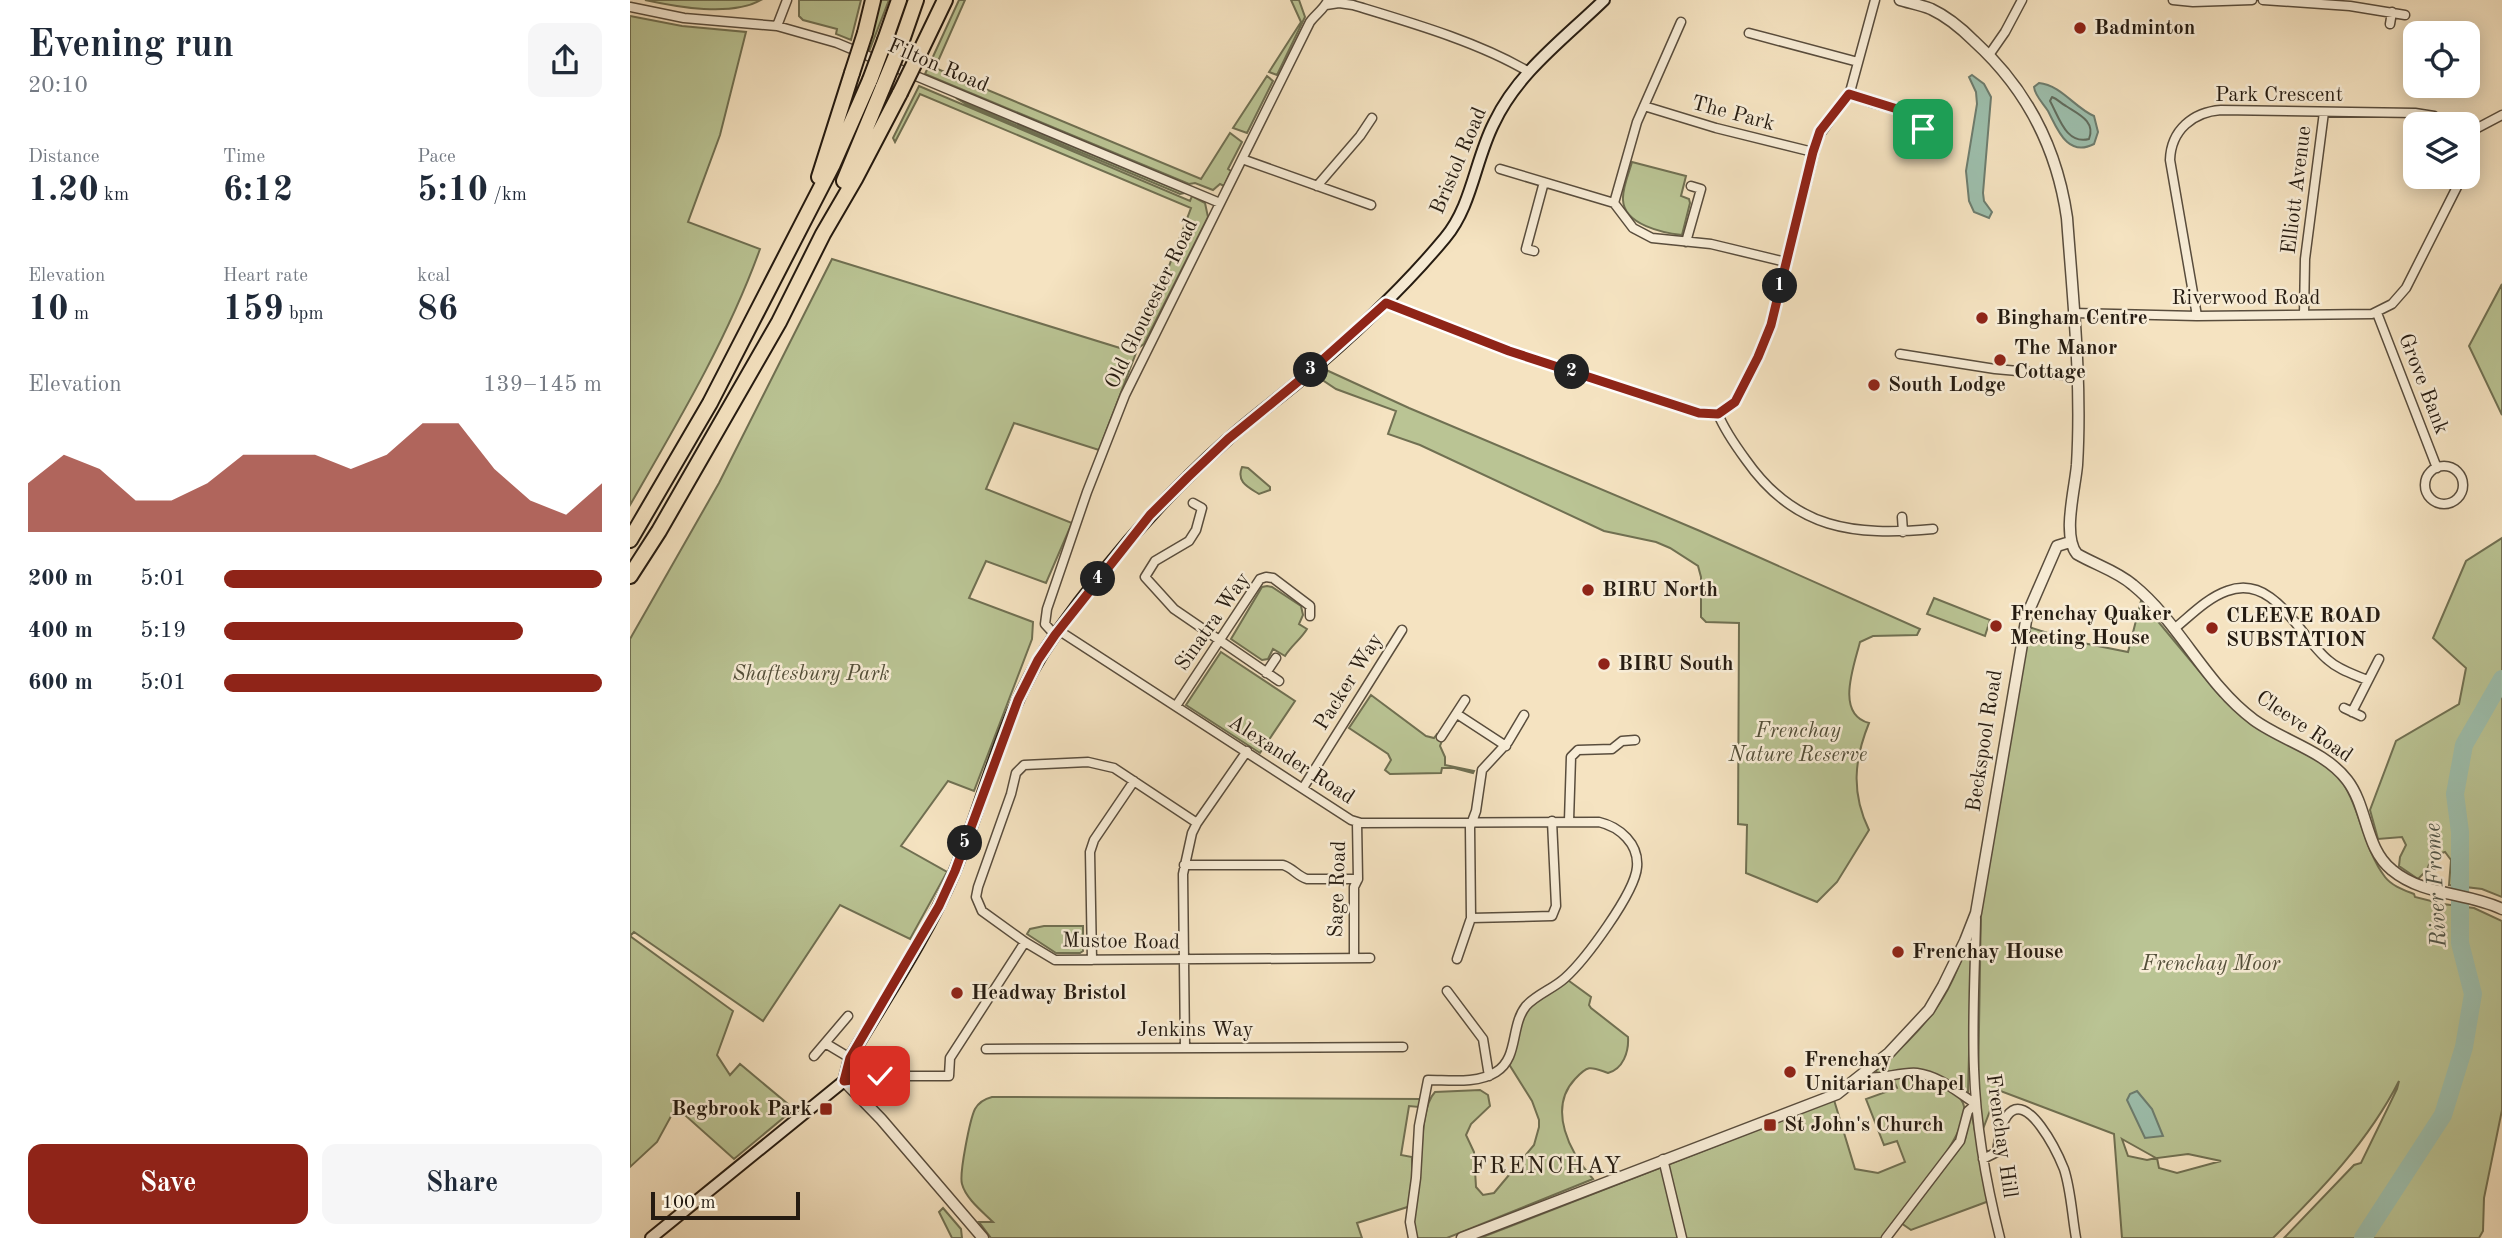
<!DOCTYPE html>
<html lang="en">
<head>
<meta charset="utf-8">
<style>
  :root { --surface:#fff; --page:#f6f6f7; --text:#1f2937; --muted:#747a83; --accent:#8f2418 }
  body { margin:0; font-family:"Old Standard TT",serif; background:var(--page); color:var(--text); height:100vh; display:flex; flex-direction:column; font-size:26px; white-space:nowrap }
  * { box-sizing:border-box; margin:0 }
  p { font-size:23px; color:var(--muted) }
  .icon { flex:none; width:38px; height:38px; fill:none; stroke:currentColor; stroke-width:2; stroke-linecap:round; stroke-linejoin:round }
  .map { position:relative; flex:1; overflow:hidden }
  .sheet { display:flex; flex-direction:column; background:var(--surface); width:630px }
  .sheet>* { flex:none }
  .fabs { position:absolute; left:1773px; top:21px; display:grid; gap:14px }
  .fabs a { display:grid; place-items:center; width:77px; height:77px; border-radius:14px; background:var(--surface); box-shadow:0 4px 18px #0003; font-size:35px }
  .scale { position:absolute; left:21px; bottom:18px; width:149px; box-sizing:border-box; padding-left:7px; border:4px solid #251b11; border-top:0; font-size:19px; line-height:24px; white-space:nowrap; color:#251b11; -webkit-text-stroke:5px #f8edd7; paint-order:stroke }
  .pin { position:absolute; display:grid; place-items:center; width:60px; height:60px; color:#fff; margin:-30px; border-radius:14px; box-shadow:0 4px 10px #0006 }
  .km { position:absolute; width:35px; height:35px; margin:-18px; border-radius:50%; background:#222; color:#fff; font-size:19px; line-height:35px; text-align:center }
  .round { display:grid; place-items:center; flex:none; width:74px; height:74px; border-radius:14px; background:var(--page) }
  .summary { display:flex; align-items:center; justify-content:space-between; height:119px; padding:0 28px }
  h1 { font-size:38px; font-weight:700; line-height:52px }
  .figures { display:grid; grid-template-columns:repeat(3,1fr); gap:10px; height:119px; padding:7px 28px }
  .figures div { display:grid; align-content:center }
  .figures b { font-size:35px; font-weight:700 }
  .figures small { font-size:19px; font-weight:400 }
  .figures p { font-size:19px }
  .chart { height:196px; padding:14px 28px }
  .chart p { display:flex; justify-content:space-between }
  .chart svg { width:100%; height:126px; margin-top:7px; fill:var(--accent); opacity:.7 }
  .action { display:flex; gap:14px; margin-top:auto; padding:14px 28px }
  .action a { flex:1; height:80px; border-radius:14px; background:var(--accent); color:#fff; font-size:28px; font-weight:700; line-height:80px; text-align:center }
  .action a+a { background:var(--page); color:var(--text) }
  ul { padding:0 28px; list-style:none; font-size:23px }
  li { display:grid; grid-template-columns:112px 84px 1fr; align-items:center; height:52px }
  li i { height:18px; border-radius:9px; background:var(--accent) }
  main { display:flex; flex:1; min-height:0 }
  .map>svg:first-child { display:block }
  .green { fill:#bac494; stroke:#707052; stroke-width:2; fill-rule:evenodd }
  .water { fill:#9dbfad; stroke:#6d7d6f; stroke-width:2 }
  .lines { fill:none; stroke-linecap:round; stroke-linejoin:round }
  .shore { stroke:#616d5f; stroke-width:2 }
  .river { stroke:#9dbfad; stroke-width:18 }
  .minor-casing { stroke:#594d3d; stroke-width:11 }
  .tertiary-casing { stroke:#594d3d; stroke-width:13 }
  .secondary-casing { stroke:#251b11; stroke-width:14 }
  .motorway-casing { stroke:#251b11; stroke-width:18 }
  .minor { stroke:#f8edd7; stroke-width:8 }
  .tertiary { stroke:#f8edd7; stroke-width:10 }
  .secondary { stroke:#f8edd7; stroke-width:10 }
  .motorway { stroke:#f5e3c1; stroke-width:14 }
  .motorway-bridge-casing { stroke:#251b11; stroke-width:18; stroke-linecap:butt }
  .motorway-bridge { stroke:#f5e3c1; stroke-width:14 }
  .route-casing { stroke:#fff; stroke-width:14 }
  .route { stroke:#8f2418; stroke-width:9 }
  .poi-dot { fill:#8f2418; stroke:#f8edd7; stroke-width:2.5 }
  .labels { text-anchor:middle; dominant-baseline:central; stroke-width:5; stroke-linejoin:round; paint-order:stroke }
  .poi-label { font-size:21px; font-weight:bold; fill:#251b11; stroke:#f8edd7; text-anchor:start }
  .street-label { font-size:21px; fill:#251b11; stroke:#f8edd7 }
  .park-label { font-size:21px; font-style:italic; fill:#524e38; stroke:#f8edd7 }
  .water-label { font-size:23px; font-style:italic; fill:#4f5448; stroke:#f8edd7 }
  .quarter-label { font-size:24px; letter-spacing:2px; fill:#251b11; stroke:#f8edd7 }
</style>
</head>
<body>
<main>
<section class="sheet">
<div class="summary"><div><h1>Evening run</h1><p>20:10</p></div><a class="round"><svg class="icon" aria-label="share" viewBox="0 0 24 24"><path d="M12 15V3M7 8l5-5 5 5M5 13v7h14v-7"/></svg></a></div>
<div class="figures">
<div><p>Distance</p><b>1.20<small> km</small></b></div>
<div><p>Time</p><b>6:12</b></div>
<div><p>Pace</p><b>5:10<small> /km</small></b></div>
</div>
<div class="figures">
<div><p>Elevation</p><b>10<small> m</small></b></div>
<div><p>Heart rate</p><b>159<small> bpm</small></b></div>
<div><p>kcal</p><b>86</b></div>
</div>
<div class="chart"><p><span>Elevation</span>139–145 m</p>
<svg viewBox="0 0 160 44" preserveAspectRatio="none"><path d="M0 44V27L10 17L20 22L30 33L40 33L50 27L60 17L70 17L80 17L90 22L100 17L110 6L120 6L130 22L140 33L150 38L160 27V44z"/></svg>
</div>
<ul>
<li><b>200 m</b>5:01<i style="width:100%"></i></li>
<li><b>400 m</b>5:19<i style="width:79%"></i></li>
<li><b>600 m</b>5:01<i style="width:100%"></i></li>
</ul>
<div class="action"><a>Save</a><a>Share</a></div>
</section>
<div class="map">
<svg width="1872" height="1238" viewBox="0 0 1872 1238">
  <rect width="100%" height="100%" fill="#f5e3c1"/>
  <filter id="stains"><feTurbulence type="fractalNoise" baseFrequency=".00286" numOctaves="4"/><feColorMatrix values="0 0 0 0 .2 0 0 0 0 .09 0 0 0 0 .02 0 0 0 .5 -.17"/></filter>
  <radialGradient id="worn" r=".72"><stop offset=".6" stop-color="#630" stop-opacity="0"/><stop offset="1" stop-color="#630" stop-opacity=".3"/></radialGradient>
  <path class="green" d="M15,0H131C101,17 47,7 15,0Z
    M169,0H231L221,40L206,34L207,29L173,20L169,16Z
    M251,0H259L238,54L236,48Z
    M329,0H335L305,68L571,179L600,133L612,142L598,169L601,171L594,186L590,184L583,190L565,183L559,184L295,74Z
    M661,0H669L675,17L647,75L639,72L671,22Z
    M0,16L52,26L116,32L90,135L58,222L130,249C98,338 48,422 0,505Z
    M637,76L643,81L617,133L603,128Z
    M289,86L560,201L562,196L575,203L578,217L514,344L508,348L561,208L290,94L265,142L263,138Z
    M326,98L555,193L550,194L338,105Z
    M1002,162L1056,176L1051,196L1059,199L1060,203L1052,235C1034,233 994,225 993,200C992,188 999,173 1002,162Z
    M202,259L506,353L469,450L384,423L356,489L442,523L416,583L356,561L339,598L403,622L402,639L344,791L318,781L271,846L317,872L280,939L210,905L133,1021L4,932L0,936L103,1011L87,1055L100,1075L110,1064L164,1109L104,1159L46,1107L27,1142L0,1167V639L89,483Z
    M1872,284V415L1839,346Z
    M694,369L779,408L1070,531L1290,629L1287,635L1243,636L1230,642C1224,666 1205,714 1239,723C1224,760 1221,793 1239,830L1207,882L1187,902L1116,873L1117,825L1108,824L1109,623L1076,622L1071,617V577L1068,566L1040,548L1026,542L974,531L790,445L758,434L766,411L706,389L685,375L686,371Z
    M612,467L618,468L640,487V490L629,494C618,487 606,482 612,467Z
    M1872,538V897L1852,889L1819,885L1821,860L1815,852L1802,856L1797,870L1788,879L1769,866L1770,857L1776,845L1772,837L1748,839L1740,810L1766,741L1829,704L1836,668L1803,638L1836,561Z
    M637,586L642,587L671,606L673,615L669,624L677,629C671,639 662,645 655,656L643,649L638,659L632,660L601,639L632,587Z
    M1304,598L1360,620L1355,636L1297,614Z
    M1511,601L1590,696L1592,695L1705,772C1730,801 1732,847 1755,877C1762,886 1774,890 1784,894L1785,897L1813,904L1844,908L1872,921V1110L1854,1198L1853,1231L1849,1238H1654L1724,1165L1731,1163L1767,1089L1769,1081C1738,1142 1691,1190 1643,1238H1492L1484,1134L1368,1090L1353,1129L1348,1087L1351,908L1399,627L1443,641L1498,652ZM1492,1139L1526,1158L1517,1160L1498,1156ZM1558,1154L1591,1161L1547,1173L1529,1168L1527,1158Z
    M591,652L665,701L630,753L556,705Z
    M741,695L796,736L804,738L807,734L813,738L810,746L815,757V765L844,771L843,773L824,768H812L811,773L760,774L755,770L761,760L758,754L719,728Z
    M414,926H453V951L450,953H426L397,934L400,929Z
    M1338,944L1342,945L1338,1092L1334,1093L1275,1070L1247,1073L1246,1070C1273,1048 1301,1021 1318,989C1326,975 1331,959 1338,944Z
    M935,978L961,997L959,1005L961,1008L998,1037C999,1052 993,1069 978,1073C961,1067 959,1064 945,1079C917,1109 940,1153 963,1179L817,1238H787L783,1223L784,1205L727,1223L732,1238H361L349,1222H363C353,1212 336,1199 332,1184C329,1174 340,1119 345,1109C349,1102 354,1099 362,1097L791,1099L789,1107L779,1106L771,1155L782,1157V1175H789C793,1154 790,1108 805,1092L850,1090L858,1095L860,1106L841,1124L836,1135L844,1152L846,1187L853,1195L864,1193L904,1145L909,1127V1120L902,1101L877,1061L891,1014Z
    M1287,1076C1302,1081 1326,1087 1333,1103C1345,1132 1268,1211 1252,1238H850L1204,1100L1225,1169L1248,1173L1275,1162L1267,1141L1254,1145L1236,1099L1267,1088L1264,1081L1256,1083L1253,1078Z
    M1340,1116H1342L1359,1201L1281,1230L1271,1223L1327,1152L1335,1139Z
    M313,1208L331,1229L332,1238H322L309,1212Z"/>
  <path class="water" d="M1342,75L1354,84L1361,97L1353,193L1354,201L1362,212L1359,218L1344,212L1339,201L1336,171L1347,104L1346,92L1339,77Z
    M1409,83C1431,85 1445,108 1464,116L1468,132L1464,144C1437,158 1427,128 1418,111C1413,103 1405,96 1404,87Z
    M1507,1091L1522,1109L1533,1136L1515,1138L1497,1100L1500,1094Z"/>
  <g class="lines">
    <path class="shore" d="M1422,97C1428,99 1430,103 1436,106C1448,114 1466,121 1459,139C1436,145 1429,117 1420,101Z"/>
    <path class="river" d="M1733,1238L1813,1115L1834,1047L1843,994L1830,943V832L1825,794L1834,745L1872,679"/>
    <defs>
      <path id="minor" d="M1543,0L1563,2L1622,0
        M1633,0L1720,6L1775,15
        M696,5L709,3L723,5C779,22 849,42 899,72
        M0,7L54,18L147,26L207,43L590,203
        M1760,24L1762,12
        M147,26L157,0
        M1119,33L1228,62
        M1359,55L1375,32L1392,0
        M1219,94L1243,103L1296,118
        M1014,106L1086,128L1183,152
        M1293,129L1298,106
        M1838,133L1872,115
        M612,159L741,205
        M870,169L984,203L1003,228L1022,238L1081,244L1156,262
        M687,186L730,136L742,118
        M984,203L1007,122L1051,22
        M1056,242L1071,189L1061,186
        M904,251L896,249L914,182
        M756,303L879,351L1069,413L1088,414L1105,402L1128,357L1141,325L1188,137L1220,92L1245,0
        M1443,313L1567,316L1742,314L1762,304L1776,288L1832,177
        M1747,313L1807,468
        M1674,315L1675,259L1694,112
        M1567,316L1540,160C1541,130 1563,112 1591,110L1785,113L1804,116L1816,124
        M1270,354L1365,369L1446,376
        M1088,414C1095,431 1105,445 1116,460C1165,530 1224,536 1303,529
        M1795 485a19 19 0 1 1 38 0a19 19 0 1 1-38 0Z
        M563,503L572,508L566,530L559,541L525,561L515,577L544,609L649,681
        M1272,517L1273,532
        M1544,629C1560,616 1577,598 1597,591C1644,573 1669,636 1698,660C1709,670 1723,674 1737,680
        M428,630L721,820L731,823L969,822C990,827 1009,844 1007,867C1005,893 955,960 935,978C923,989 907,994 896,1006C880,1026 889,1058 866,1072C847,1084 820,1080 798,1080L789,1126L786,1178L780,1222L783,1238
        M425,635L415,624L417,609L457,492L495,395L680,22C685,15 695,8 698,0
        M636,673L646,658
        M546,706L630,579L636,577L643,578L680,606V616
        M1714,708L1731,716
        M1722,712L1749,659
        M827,714L876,746
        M811,737L835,700
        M673,788L772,630
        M939,821L941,757L948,750L982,749L992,741L1005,740
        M567,823L484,768L458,762L394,765L386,773L381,794L348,887L346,897L352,911L395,942L425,960L740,958
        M554,865H653C663,868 667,876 677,879H728
        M841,918L922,916L926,906L922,821
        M1346,919C1345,969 1342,1019 1344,1069C1346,1126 1356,1183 1370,1238
        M724,958V887L728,879L727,822
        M827,959L841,918L840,827L846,811L852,770L878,742L894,715
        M462,960L460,852L464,840L504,781
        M817,991L853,1039L859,1076
        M195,1043L220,1058
        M555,1048L553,874L562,833L567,823L617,751
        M356,1049L773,1047
        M184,1056L218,1016
        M1232,1076C1244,1082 1271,1071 1287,1073C1310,1076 1327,1092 1346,1104
        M214,1081L250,1076H319L320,1058L395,942
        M1033,1159L1052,1238
        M1353,1159L1367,1152C1369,1141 1369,1126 1377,1116C1397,1088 1428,1154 1434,1169C1441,1190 1442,1216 1446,1238
        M1256,1238L1330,1141L1338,1111L1346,1104"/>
      <path id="tertiary" d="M1270,0C1280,3 1291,5 1301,9C1316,16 1332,29 1344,41C1397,89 1427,148 1437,218C1443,300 1452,383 1447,465C1445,489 1432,536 1447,554C1466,565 1487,571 1503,585C1550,623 1575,684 1624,720C1653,741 1695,751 1717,780C1738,807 1735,849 1762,870C1793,896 1837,892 1872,909
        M214,1081L251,1119L353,1238
        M832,1238L1207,1094L1259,1053L1299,1010L1313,986L1335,941L1346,913L1397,615L1427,546L1440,542"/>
      <path id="secondary" d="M21,1238L214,1081L220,1058C256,997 297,937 324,873C357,793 374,706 425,635C475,565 532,498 596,441C619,420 644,402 668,382C720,338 771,291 815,238C842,206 845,160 864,123C888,72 935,38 974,0"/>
      <path id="motorway" d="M235,33L243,0
        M255,40L269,0
        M270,46L286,0
        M290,52L315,0
        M189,177L222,73
        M214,181L253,87
        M0,540L80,403L203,164L240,80
        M0,576L29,531L149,322L193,234L225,179L270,93"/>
    </defs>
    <use href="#minor" class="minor-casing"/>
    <use href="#tertiary" class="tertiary-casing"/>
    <use href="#secondary" class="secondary-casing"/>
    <use href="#motorway" class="motorway-casing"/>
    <use href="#minor" class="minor"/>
    <use href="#tertiary" class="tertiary"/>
    <use href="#secondary" class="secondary"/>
    <use href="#motorway" class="motorway"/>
    <defs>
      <path id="motorway-bridge" d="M222,73L235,33
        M240,80L255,40
        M253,87L270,46
        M270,93L290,52"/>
    </defs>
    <use href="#motorway-bridge" class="motorway-bridge-casing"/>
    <use href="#motorway-bridge" class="motorway-bridge"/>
  </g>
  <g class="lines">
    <defs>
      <path id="route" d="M250,1076L214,1081L220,1058L309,906L325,871L388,700L408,660L425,635L520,515L558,477L598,439L670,380L756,303L879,351L1069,413L1088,414L1105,402L1128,357L1141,325L1183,152L1190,131L1219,94L1296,118L1293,129"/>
    </defs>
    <use href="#route" class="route-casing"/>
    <use href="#route" class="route"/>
  </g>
  <g class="poi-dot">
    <circle cx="1450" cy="28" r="7"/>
    <circle cx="1352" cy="318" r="7"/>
    <circle cx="1370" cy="360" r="7"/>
    <circle cx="1244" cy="385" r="7"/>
    <circle cx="958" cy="590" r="7"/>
    <circle cx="1366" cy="626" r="7"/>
    <circle cx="1582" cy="628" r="7"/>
    <circle cx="974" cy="664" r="7"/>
    <circle cx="1268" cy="952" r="7"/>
    <circle cx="327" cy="993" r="7"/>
    <circle cx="1160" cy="1072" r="7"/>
    <rect x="189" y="1102" width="14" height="14" rx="3.5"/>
    <rect x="1133" y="1118" width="14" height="14" rx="3.5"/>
  </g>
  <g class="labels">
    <g class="poi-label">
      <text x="1464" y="28">Badminton</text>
      <text x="1366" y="318">Bingham Centre</text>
      <text x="1384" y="348">The Manor<tspan x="1384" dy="24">Cottage</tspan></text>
      <text x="1258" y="385">South Lodge</text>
      <text x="972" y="590">BIRU North</text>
      <text x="1380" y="614">Frenchay Quaker<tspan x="1380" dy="24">Meeting House</tspan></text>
      <text x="1596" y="616">CLEEVE ROAD<tspan x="1596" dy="24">SUBSTATION</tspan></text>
      <text x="988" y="664">BIRU South</text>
      <text x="1282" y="952">Frenchay House</text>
      <text x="341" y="993">Headway Bristol</text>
      <text x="1174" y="1060">Frenchay<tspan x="1174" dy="24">Unitarian Chapel</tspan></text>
      <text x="182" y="1109" text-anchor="end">Begbrook Park</text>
      <text x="1154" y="1125">St John's Church</text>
    </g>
    <g class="street-label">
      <text transform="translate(308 66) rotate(23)">Filton Road</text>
      <text x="1649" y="95">Park Crescent</text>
      <text transform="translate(1103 114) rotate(15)">The Park</text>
      <text transform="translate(829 161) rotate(-67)">Bristol Road</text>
      <text transform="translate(1667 190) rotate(-83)">Elliott Avenue</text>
      <text x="1616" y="298">Riverwood Road</text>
      <text transform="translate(522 304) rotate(-64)">Old Gloucester Road</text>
      <text transform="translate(1793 384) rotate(69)">Grove Bank</text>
      <text transform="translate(583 622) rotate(-55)">Sinatra Way</text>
      <text transform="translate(719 682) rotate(-58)">Packer Way</text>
      <text transform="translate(1674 727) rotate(34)">Cleeve Road</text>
      <text transform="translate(1355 741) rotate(-81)">Beckspool Road</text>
      <text transform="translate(661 760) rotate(33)">Alexander Road</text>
      <text transform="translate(708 889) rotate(-88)">Sage Road</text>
      <text transform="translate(491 942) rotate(1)">Mustoe Road</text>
      <text x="565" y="1030">Jenkins Way</text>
      <text transform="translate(1371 1136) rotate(82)">Frenchay Hill</text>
    </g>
    <g class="park-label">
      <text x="181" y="674">Shaftesbury Park</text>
      <text x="1168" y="731">Frenchay<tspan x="1168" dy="24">Nature Reserve</tspan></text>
      <text x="1581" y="964">Frenchay Moor</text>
    </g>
    <g class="water-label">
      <text transform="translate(1806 885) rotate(-93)">River Frome</text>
    </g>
    <g class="quarter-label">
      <text x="917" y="1167">FRENCHAY</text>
    </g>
  </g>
  <rect width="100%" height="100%" filter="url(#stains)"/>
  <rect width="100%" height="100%" fill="url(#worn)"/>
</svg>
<div class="fabs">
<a><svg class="icon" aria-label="locate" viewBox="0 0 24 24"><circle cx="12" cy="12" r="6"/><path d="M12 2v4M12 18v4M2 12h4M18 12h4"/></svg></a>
<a><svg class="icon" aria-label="layers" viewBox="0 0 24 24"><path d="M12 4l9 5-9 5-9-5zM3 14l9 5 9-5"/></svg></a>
</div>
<div class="scale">100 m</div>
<div class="pin" style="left:1293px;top:129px;background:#1e9e55"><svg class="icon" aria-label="arrive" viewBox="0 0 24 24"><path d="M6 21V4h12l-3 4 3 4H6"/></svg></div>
<div class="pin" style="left:250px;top:1076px;background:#d93025"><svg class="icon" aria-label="check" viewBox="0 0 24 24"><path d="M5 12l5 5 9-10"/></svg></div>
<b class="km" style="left:1150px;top:286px">1</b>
<b class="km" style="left:942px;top:372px">2</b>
<b class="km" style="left:681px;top:370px">3</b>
<b class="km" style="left:468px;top:579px">4</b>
<b class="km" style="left:335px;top:843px">5</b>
</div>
</main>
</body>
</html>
